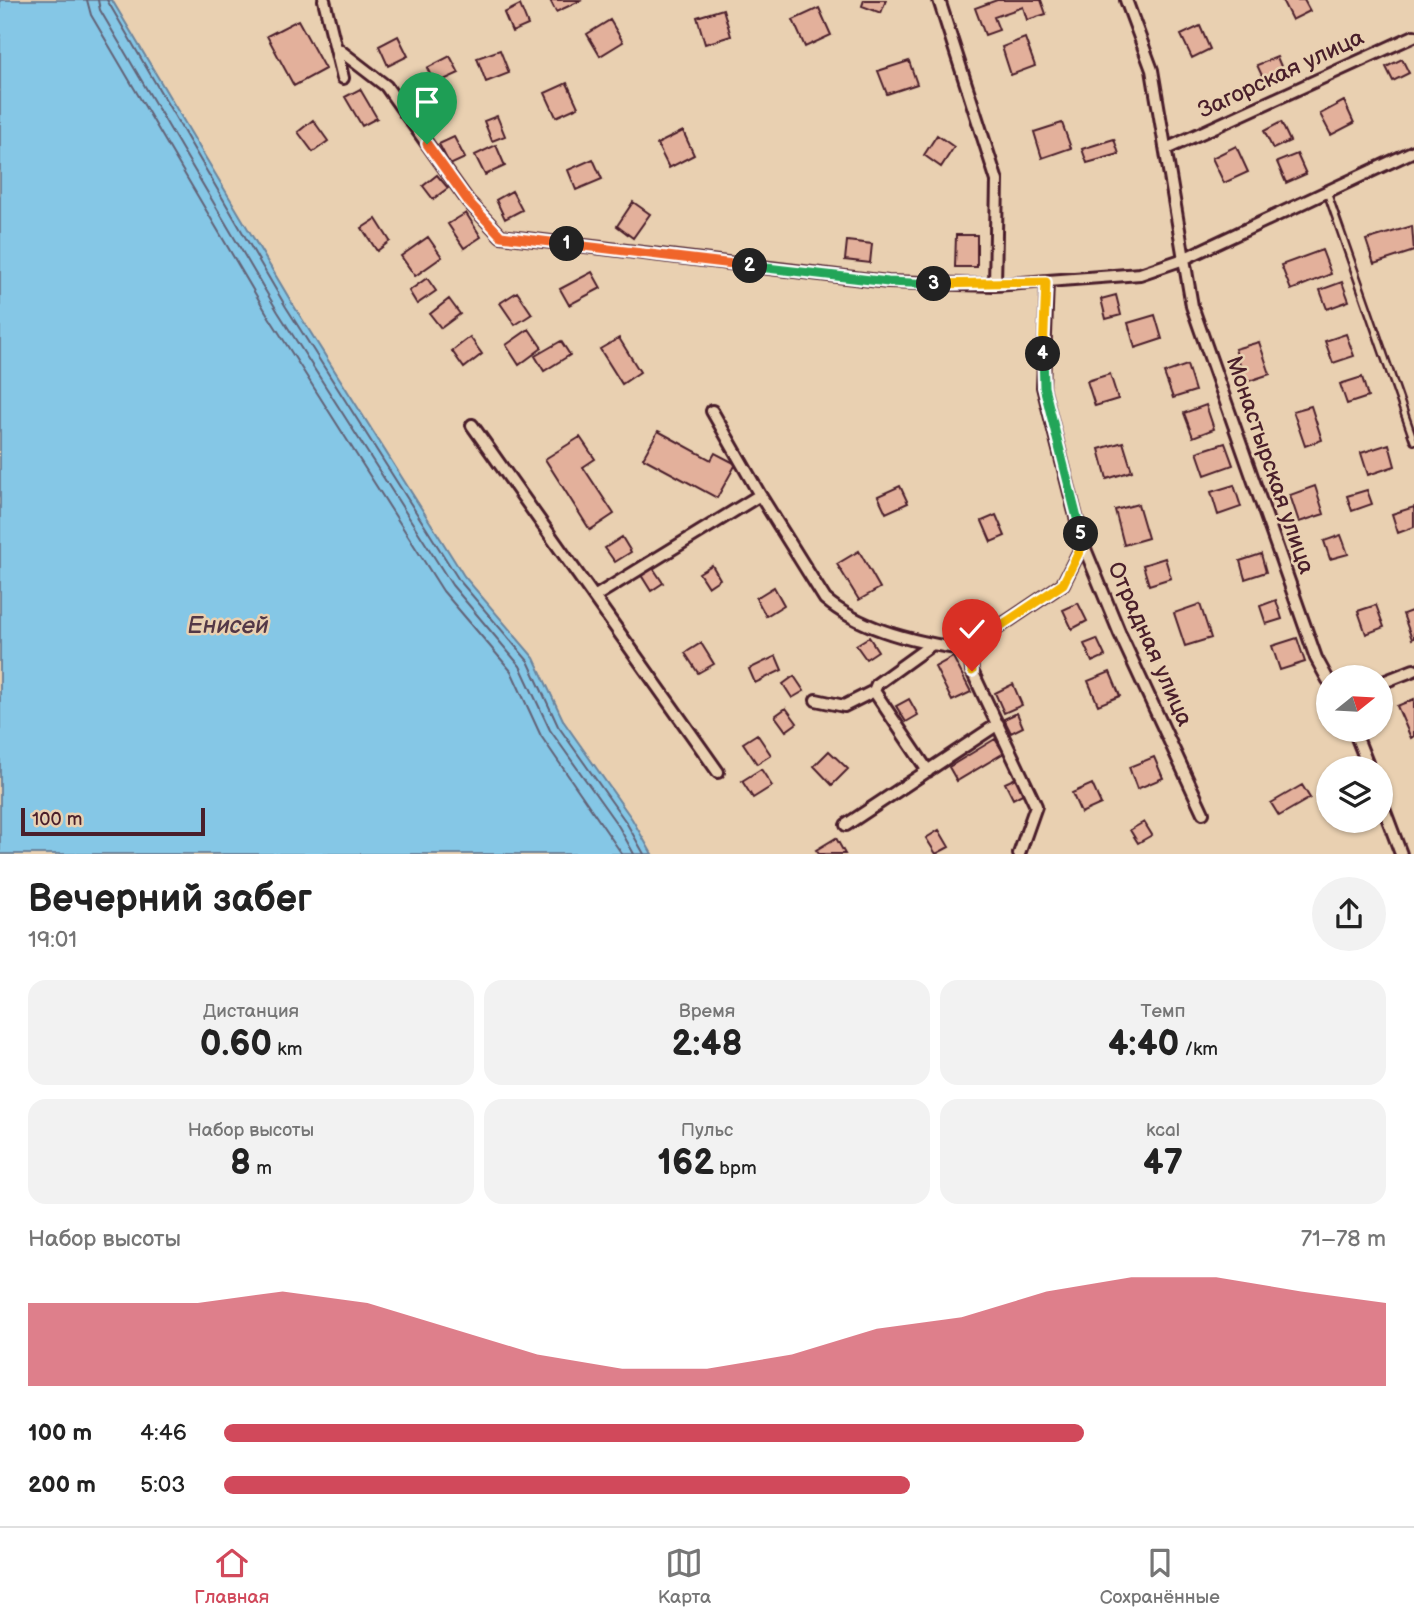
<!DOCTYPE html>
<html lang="ru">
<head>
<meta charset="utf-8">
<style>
  :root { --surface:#fff; --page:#f2f2f2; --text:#222; --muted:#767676; --line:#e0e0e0; --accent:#d1495b }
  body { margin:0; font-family:"Balsamiq Sans",sans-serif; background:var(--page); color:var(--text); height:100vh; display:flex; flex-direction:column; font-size:26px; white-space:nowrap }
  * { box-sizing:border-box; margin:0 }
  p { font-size:23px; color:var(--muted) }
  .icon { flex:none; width:38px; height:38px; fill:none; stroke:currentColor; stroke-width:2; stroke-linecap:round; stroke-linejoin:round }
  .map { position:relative; height:854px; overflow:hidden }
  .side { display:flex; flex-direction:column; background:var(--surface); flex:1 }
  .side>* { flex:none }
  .needle { width:46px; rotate:72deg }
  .controls { position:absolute; left:1316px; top:665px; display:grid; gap:14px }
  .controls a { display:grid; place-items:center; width:77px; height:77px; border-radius:50%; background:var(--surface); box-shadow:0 2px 5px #0004; font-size:35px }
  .scale { position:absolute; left:21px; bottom:18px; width:184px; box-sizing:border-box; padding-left:7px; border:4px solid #4a1f2b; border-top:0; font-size:19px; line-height:24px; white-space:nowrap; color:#4a1f2b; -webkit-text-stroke:5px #e9d0b1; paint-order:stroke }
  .pin { position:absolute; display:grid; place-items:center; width:60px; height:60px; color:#fff; margin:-72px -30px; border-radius:50% 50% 50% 0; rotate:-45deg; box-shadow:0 0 7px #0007 }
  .pin .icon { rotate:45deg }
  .km { position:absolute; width:35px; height:35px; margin:-18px; border-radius:50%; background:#222; color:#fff; font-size:19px; line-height:35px; text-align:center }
  .round { display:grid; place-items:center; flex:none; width:74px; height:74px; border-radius:37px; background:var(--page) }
  .headline { display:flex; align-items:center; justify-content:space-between; height:119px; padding:0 28px }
  h1 { font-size:38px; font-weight:700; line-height:52px }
  .stats { display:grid; grid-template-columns:repeat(3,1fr); gap:10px; height:119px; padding:7px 28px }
  .stats div { display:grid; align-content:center; border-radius:18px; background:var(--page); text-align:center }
  .stats b { font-size:35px; font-weight:700 }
  .stats small { font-size:19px; font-weight:400 }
  .stats p { font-size:19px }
  .chart { height:196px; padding:14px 28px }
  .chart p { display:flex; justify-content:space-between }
  .chart svg { width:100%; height:126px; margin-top:7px; fill:var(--accent); opacity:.7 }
  ul { padding:0 28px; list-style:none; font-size:23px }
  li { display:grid; grid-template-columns:112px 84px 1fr; align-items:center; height:52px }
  li i { height:18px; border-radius:9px; background:var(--accent) }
  .dock { display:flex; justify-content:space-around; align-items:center; height:98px; border-top:2px solid var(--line); background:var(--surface); font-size:19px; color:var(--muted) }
  .dock a { display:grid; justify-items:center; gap:4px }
  .dock .selected { color:var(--accent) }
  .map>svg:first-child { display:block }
  .water { fill:#85c7e6; stroke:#6d849b; stroke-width:2 }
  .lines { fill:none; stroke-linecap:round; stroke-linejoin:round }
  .shore { stroke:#626276; stroke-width:2 }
  .building { fill:#e3b09b; stroke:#4a1f2b; stroke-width:2 }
  .service-casing { stroke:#4a1f2b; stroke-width:10 }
  .minor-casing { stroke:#4a1f2b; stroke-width:16 }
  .service { stroke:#e9d0b1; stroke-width:5 }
  .minor { stroke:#e9d0b1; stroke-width:10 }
  .split-1-casing { stroke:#fff; stroke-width:14 }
  .split-2-casing { stroke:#fff; stroke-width:14 }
  .split-3-casing { stroke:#fff; stroke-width:14 }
  .split-4-casing { stroke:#fff; stroke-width:14 }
  .split-5-casing { stroke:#fff; stroke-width:14 }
  .split-6-casing { stroke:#fff; stroke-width:14 }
  .split-1 { stroke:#f0652b; stroke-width:9 }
  .split-2 { stroke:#f0652b; stroke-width:9 }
  .split-3 { stroke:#22a559; stroke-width:9 }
  .split-4 { stroke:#f5b400; stroke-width:9 }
  .split-5 { stroke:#22a559; stroke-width:9 }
  .split-6 { stroke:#f5b400; stroke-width:9 }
  .labels { text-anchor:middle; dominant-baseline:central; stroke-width:5; stroke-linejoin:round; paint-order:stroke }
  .street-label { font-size:23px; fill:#4a1f2b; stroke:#e9d0b1 }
  .water-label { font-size:24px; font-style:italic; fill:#533847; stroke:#e9d0b1 }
</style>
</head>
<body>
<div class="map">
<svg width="1414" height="854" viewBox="0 0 1414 854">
  <rect width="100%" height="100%" fill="#e9d0b1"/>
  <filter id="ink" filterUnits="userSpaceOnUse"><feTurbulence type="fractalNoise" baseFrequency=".0143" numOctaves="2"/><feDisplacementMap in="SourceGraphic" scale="14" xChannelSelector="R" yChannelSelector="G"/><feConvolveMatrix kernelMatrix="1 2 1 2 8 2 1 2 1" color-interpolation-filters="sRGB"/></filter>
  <g filter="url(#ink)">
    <path class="water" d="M0,0H112L292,303L464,576L534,658L564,722L632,819L652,854H0Z"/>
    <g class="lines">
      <path class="shore" d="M87,0L91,15L269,317L443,591L511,671L541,736L622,854
        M98,0L100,10L278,312L452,585L520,666L550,730L619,827L634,854
        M107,0L286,307L459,580L528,661L558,726L626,822L644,854"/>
    </g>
    <path class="building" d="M550,0H582L556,12Z
      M864,0H886L881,13L862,6Z
      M997,0H1041L1046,14L1027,20L1023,7L994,17L999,30L985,35L975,8Z
      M1282,0H1304L1310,11L1292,20Z
      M520,5L528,25L512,32L504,13Z
      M819,8L831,35L805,47L793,20Z
      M723,9L731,36L705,44L697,17Z
      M298,20L325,69L294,86L267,36Z
      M610,20L623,42L600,56L587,34Z
      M1200,26L1210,49L1192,58L1181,35Z
      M398,36L408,56L388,66L379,46Z
      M1025,38L1035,66L1011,75L1002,47Z
      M500,50L509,73L486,82L477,58Z
      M450,56L459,73L435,84L427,68Z
      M1277,57L1283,71L1264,80L1257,65Z
      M1402,59L1409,73L1393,81L1386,67Z
      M909,61L917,84L887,94L878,71Z
      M567,83L578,107L556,117L545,93Z
      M360,89L377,118L362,126L345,97Z
      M1344,101L1354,123L1331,135L1320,114Z
      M497,116L505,136L492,141L484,121Z
      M313,120L328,141L313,152L298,132Z
      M1281,122L1290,141L1273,149L1264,131Z
      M1062,123L1071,148L1042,158L1034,132Z
      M683,131L694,155L669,168L657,144Z
      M937,135L954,147L941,167L924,155Z
      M454,137L465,158L450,165L439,144Z
      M1114,139L1119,154L1087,163L1082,149Z
      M496,145L505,166L485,175L475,155Z
      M1236,146L1248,172L1224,183L1212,158Z
      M1297,154L1306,174L1286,183L1277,162Z
      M593,159L602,179L576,190L568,170Z
      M437,175L448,188L433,199L423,186Z
      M512,191L522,210L505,219L496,200Z
      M633,202L650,214L633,238L617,226Z
      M466,213L481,237L464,248L448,224Z
      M376,219L390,241L377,251L362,228Z
      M1412,226L1414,251L1374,264L1366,240Z
      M956,235H977V267H955Z
      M428,237L442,257L415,276L401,256Z
      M847,241L872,244L870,263L845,260Z
      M1322,250L1331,274L1291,290L1281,265Z
      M592,272L601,288L569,305L560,289Z
      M427,278L436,291L417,304L409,291Z
      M1342,282L1349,301L1327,309L1320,290Z
      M517,292L532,314L515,325L500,303Z
      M1116,295L1121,315L1106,319L1101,299Z
      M449,299L460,314L441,328L430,314Z
      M1155,315L1162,339L1135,348L1128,323Z
      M529,329L542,348L519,365L506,345Z
      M1346,334L1354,356L1333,363L1325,341Z
      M470,337L482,354L464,368L452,351Z
      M619,338L640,372L622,384L600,349Z
      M561,341L570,355L544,371L535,356Z
      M1259,342L1270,374L1246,382L1235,349Z
      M1187,365L1195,391L1173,398L1164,373Z
      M1110,374L1118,399L1095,406L1087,381Z
      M1362,377L1368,397L1347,404L1340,384Z
      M1206,405L1214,429L1193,437L1184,413Z
      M1311,406L1322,440L1305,446L1293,411Z
      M658,431L711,460L715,453L736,464L717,498L643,458Z
      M580,437L595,459L583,467L614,514L590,530L545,459Z
      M1123,442L1132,471L1107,479L1099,449Z
      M1225,443L1233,465L1205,475L1197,452Z
      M1389,444L1395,466L1368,475L1361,453Z
      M1234,485L1241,507L1218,515L1211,492Z
      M900,486L908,503L886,513L878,496Z
      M1315,486L1324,514L1299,522L1290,495Z
      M1367,490L1372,504L1352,511L1347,496Z
      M1138,504L1148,538L1124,545L1115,510Z
      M1414,507V527L1398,533L1392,514Z
      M996,515L1005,536L991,542L982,521Z
      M1341,535L1348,554L1330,559L1324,541Z
      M622,537L631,552L615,562L605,548Z
      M859,551L880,588L859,600L837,564Z
      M1261,554L1266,572L1245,579L1240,561Z
      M1165,558L1171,578L1149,585L1143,565Z
      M712,565L720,579L708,587L699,573Z
      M653,568L663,583L651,591L641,575Z
      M774,587L784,605L766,616L756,598Z
      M1276,600L1282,619L1266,624L1260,606Z
      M1078,603L1087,621L1072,629L1063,610Z
      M1200,604L1211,638L1185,646L1174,613Z
      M1376,605L1384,627L1366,634L1358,611Z
      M1414,610V638L1412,639L1403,614Z
      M869,637L878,651L866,659L856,645Z
      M1297,638L1305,662L1280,670L1272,646Z
      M1097,639L1105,656L1092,662L1084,644Z
      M701,643L714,664L698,673L685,653Z
      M776,656L782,670L755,683L749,669Z
      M953,657L971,692L952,701L935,667Z
      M1110,672L1120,696L1098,705L1088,681Z
      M794,676L804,691L792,698L783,684Z
      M1013,684L1022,705L1004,713L995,693Z
      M909,699L918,715L906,722L896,706Z
      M1414,699V736L1411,738L1397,706Z
      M786,708L797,723L786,731L775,716Z
      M1017,713L1023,727L1011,733L1004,719Z
      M757,734L771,755L757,764L743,743Z
      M995,739L1004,753L957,781L949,767Z
      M829,751L848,769L832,785L814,766Z
      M1154,757L1163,778L1137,789L1129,767Z
      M761,769L772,786L753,798L742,781Z
      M1020,776L1028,791L1013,799L1005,783Z
      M1092,784L1101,804L1081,813L1072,793Z
      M1302,785L1310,798L1279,816L1271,803Z
      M1144,822L1152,835L1138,843L1130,830Z
      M939,830L949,847L936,854L926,838Z
      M836,838L845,854H819L816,850Z"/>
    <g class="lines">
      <defs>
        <path id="service" d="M1327,192L1414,441"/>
        <path id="minor" d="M324,0L343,78
          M939,0L997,181L995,285L1140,274L1181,260L1414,151
          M1126,0L1152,70L1192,306L1316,658L1328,680
          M338,49L386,86L468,201L501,236L888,282L995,285
          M1166,149L1414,36
          M1047,282L1043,387L1083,544L1120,634L1203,813
          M712,411L760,495
          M472,425L594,597
          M1381,683L1414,670
          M874,691L928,771
          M816,700L844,706L874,691L877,684L931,645
          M1354,730L1369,768
          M718,772L594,597L760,495L825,599C862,631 922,644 970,650
          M1381,801L1401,854
          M846,825L998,724
          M1019,854L1036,806L972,671L970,650L978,641L1063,584L1083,544"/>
      </defs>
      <use href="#service" class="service-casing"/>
      <use href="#minor" class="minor-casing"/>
      <use href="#service" class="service"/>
      <use href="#minor" class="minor"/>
    </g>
  </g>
  <g class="lines" filter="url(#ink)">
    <defs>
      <path id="split-1" d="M427,144L468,201L501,236L567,244"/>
      <path id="split-2" d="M567,244L750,266"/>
      <path id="split-3" d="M750,266L888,282L934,284"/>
      <path id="split-4" d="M934,284L1046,282L1043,354"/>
      <path id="split-5" d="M1043,354L1044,387L1081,534"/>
      <path id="split-6" d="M972,671L970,650L978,641L1063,584L1083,544L1081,534"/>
    </defs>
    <use href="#split-1" class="split-1-casing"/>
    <use href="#split-2" class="split-2-casing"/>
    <use href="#split-3" class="split-3-casing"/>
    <use href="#split-4" class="split-4-casing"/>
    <use href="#split-5" class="split-5-casing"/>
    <use href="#split-6" class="split-6-casing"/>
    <use href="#split-1" class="split-1"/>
    <use href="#split-2" class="split-2"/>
    <use href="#split-3" class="split-3"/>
    <use href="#split-4" class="split-4"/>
    <use href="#split-5" class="split-5"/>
    <use href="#split-6" class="split-6"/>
  </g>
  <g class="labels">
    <g class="street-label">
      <text transform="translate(1281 74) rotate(-25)">Загорская улица</text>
      <text transform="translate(1270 465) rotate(71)">Монастырская улица</text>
      <text transform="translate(1150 644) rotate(66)">Отрадная улица</text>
    </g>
    <g class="water-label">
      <text x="228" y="625">Енисей</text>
    </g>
  </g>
</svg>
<div class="controls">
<a><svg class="needle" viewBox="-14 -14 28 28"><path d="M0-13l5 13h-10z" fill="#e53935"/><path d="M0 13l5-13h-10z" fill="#767676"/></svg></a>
<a><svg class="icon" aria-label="layers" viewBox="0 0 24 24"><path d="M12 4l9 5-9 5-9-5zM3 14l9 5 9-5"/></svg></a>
</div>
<div class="scale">100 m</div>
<div class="pin" style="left:427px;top:144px;background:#1e9e55"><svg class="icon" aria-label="arrive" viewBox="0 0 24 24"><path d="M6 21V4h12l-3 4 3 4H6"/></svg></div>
<div class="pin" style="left:972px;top:671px;background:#d93025"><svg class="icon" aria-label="check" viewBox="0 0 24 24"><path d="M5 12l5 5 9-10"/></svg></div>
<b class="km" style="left:567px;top:244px">1</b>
<b class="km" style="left:750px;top:266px">2</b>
<b class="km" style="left:934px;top:284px">3</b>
<b class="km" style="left:1043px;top:354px">4</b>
<b class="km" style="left:1081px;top:534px">5</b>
</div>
<section class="side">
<div class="headline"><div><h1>Вечерний забег</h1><p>19:01</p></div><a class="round"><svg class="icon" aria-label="share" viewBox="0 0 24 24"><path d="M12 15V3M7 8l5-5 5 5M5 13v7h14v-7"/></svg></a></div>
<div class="stats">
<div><p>Дистанция</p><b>0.60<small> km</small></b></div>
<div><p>Время</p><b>2:48</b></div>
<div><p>Темп</p><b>4:40<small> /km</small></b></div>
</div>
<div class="stats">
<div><p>Набор высоты</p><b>8<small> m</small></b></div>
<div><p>Пульс</p><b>162<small> bpm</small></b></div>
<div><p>kcal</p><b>47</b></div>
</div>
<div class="chart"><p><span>Набор высоты</span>71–78 m</p>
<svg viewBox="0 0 160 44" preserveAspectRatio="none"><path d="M0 44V15L10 15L20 15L30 11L40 15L50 24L60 33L70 38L80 38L90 33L100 24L110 20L120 11L130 6L140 6L150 11L160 15V44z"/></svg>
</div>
<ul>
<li><b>100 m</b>4:46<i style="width:74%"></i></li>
<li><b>200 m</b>5:03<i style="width:59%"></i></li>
</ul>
</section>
<nav class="dock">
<a class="selected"><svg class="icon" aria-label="home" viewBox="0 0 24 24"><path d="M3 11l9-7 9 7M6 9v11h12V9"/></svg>Главная</a>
<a><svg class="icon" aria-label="map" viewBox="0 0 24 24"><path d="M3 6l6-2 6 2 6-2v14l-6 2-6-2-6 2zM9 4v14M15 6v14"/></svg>Карта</a>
<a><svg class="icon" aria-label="saved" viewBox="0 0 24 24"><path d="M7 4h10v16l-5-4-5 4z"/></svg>Сохранённые</a>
</nav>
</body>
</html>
